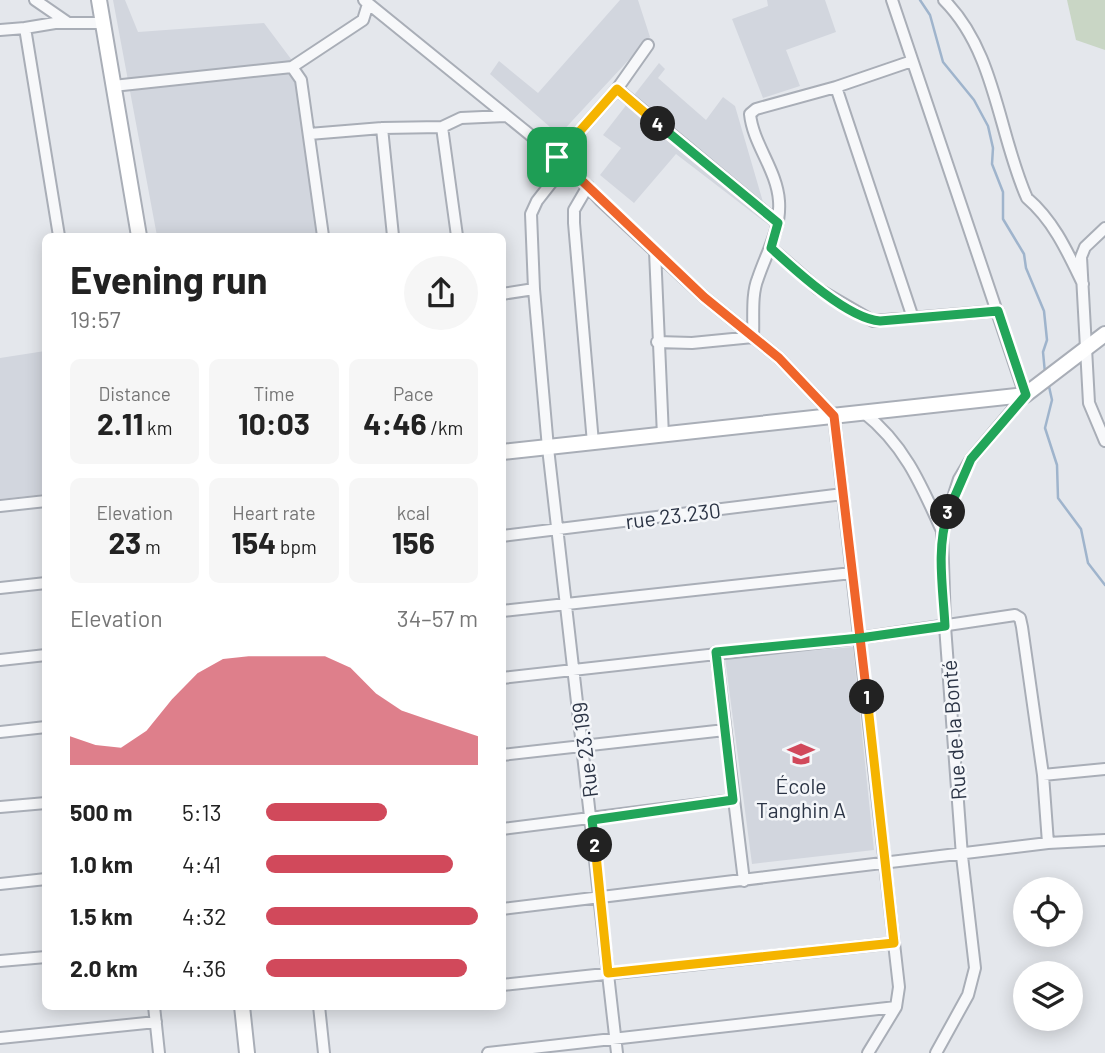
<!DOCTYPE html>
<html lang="en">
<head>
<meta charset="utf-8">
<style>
  :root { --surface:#fff; --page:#f6f6f6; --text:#222; --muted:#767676; --accent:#d1495b }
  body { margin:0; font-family:Barlow,sans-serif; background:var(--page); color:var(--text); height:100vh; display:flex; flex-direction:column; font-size:26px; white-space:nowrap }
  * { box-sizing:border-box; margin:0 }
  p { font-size:23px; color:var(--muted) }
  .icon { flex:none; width:38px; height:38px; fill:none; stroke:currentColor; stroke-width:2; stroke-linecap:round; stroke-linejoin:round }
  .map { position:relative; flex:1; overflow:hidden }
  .drawer { position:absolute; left:42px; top:233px; width:464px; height:777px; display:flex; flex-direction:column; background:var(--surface); border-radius:10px; box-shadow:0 4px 18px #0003 }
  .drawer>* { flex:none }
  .fabs { position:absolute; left:1013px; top:877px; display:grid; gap:14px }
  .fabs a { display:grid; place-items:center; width:70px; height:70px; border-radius:50%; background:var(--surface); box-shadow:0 4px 18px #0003; font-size:35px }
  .pin { position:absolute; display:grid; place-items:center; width:60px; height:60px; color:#fff; margin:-30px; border-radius:14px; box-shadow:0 4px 10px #0006 }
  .km { position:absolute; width:35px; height:35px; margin:-18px; border-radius:50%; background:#222; color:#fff; font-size:19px; line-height:35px; text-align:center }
  .round { display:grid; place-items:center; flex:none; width:74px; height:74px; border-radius:37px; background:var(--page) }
  .headline { display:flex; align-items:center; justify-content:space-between; height:119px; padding:0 28px }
  h1 { font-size:38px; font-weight:700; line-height:52px }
  .figures { display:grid; grid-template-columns:repeat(3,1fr); gap:10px; height:119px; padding:7px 28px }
  .figures div { display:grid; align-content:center; border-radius:10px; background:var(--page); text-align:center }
  .figures b { font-size:30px; font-weight:700 }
  .figures small { font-size:19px; font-weight:400 }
  .figures p { font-size:19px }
  .chart { height:196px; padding:14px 28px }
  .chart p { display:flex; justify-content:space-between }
  .chart svg { width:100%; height:126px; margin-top:7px; fill:var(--accent); opacity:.7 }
  ul { padding:0 28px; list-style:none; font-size:23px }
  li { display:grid; grid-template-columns:112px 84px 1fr; align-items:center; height:52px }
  li i { height:18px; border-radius:9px; background:var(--accent) }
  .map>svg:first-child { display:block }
  .built { fill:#d2d6de }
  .green { fill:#c9d6c5 }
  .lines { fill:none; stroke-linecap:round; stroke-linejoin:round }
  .stream { stroke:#9fb4cc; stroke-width:2.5 }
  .street-casing { stroke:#a9aeb7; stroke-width:14 }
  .secondary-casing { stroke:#a9aeb7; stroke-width:18 }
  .street { stroke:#f7f8fa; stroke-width:10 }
  .secondary { stroke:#fff; stroke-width:14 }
  .split-1-casing { stroke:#fff; stroke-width:14 }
  .split-2-casing { stroke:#fff; stroke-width:14 }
  .split-3-casing { stroke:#fff; stroke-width:14 }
  .split-4-casing { stroke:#fff; stroke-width:14 }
  .split-5-casing { stroke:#fff; stroke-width:14 }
  .split-1 { stroke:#f0652b; stroke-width:9 }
  .split-2 { stroke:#f5b400; stroke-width:9 }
  .split-3 { stroke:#22a559; stroke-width:9 }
  .split-4 { stroke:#22a559; stroke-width:9 }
  .split-5 { stroke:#f5b400; stroke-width:9 }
  .labels { text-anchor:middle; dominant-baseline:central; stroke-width:5; stroke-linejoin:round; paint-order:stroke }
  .street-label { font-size:21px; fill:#2b3445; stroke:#f4f6f9 }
  .poi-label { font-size:21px; fill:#2b3445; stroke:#f4f6f9 }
</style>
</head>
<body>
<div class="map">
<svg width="1105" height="1053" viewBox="0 0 1105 1053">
  <rect width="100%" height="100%" fill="#e4e7ec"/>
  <path class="built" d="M113,0H125L138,32L264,23L294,63L317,236H157Z
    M620,0H638L650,37L559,135L490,74L499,61L538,93Z
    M767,0H825L836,32L786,50L800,86L763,98L732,19L768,6Z
    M659,63L665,69L658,78L706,120L723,97L735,106L770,226L676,154L634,203L600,175L621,148L603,135Z
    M45,351V494L0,499V358Z
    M853,647L874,850L752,864L725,658Z"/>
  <path class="green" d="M1067,0H1105V50L1076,40Z"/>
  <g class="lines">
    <path class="stream" d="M920,0L930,15L943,62L974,100L988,126L993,148L992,164L1003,192V219L1024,254L1026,268L1044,311L1047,340L1043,352L1045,373
      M1048,382L1052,400L1045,428L1057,465L1058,498L1081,529L1088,563L1105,585"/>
    <defs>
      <path id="street" d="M35,0L67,22
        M364,0L566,164L601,201L704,297L779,358L834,416L899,987L896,1007L868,1053
        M892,0L1025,395L971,459L959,479L942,531L945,626L962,856L975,968L968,995L936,1053
        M944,0C996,52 998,133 1027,198C1054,221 1068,253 1083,284
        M0,30L25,28
        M292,67L363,20L368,4
        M113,86L292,67L301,80L323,236
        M836,87L912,61
        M617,89L648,45
        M442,127L457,236
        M382,128L393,236
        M309,134L382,128L442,127L461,118L505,116
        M557,157L617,89L778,223
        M566,164L537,201L531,214L534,289L548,448L617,1053
        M588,186L574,210V223L593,443
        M1105,228L1085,247L1081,257L1089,403L1105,441
        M59,236L25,28L55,23H103
        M771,248L818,289L873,321L998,311
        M655,251L663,436
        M502,294L534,289
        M657,342L692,343L753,337C754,318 751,295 758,278C767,251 781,230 779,201C777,170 753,144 750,114L756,109L836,87L913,318
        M863,412C904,444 921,484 942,531
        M0,506L46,501
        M502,536L843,494
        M0,588L46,583
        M502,611L852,573
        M716,652L744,881
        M0,660L46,655
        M502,678L860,638L1015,615L1020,618L1022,627L1043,775L1048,843
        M0,732L46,727
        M502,755L725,730
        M1043,775L1105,769
        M0,807L46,803
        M502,829L733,800
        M0,884L46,879
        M502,909L1048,843L1105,840
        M0,961L46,957
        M502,985L894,943
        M154,1006L159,1053
        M319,1006L324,1053
        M0,1038L156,1022
        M488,1053L896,1007"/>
      <path id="secondary" d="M99,0L139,236
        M502,452L1025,395L1105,334
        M242,1006L247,1053"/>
    </defs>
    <use href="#street" class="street-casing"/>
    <use href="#secondary" class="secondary-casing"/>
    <use href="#street" class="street"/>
    <use href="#secondary" class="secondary"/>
  </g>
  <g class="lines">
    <defs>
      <path id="split-1" d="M557,157L704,297L779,358L834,416L867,697"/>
      <path id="split-2" d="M595,845L608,973L894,943L867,697"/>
      <path id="split-3" d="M595,845L592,820L733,800L716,652L860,638L945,626C943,588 936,549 948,512"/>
      <path id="split-4" d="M658,124L778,223L771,248C795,270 848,319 880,321L998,311L1026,395L971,459L948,512"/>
      <path id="split-5" d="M557,157L617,89L658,124"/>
    </defs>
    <use href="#split-1" class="split-1-casing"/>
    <use href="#split-2" class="split-2-casing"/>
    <use href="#split-3" class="split-3-casing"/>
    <use href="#split-4" class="split-4-casing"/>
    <use href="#split-5" class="split-5-casing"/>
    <use href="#split-1" class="split-1"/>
    <use href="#split-2" class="split-2"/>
    <use href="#split-3" class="split-3"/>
    <use href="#split-4" class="split-4"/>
    <use href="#split-5" class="split-5"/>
  </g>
  <defs>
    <symbol id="school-bare" viewBox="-9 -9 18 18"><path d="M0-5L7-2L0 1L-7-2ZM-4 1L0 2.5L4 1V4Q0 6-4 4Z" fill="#d1495b" stroke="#f4f6f9" stroke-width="2.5" paint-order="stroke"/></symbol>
  </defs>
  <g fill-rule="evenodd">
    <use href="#school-bare" x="782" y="735" width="38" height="38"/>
  </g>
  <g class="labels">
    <g class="street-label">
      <text transform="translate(673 515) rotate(-7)">rue 23.230</text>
      <text transform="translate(953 730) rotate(-94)">Rue de la Bonté</text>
      <text transform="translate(584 750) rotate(-97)">Rue 23.199</text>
    </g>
    <g class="poi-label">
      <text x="801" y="785">École<tspan x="801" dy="24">Tanghin A</tspan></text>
    </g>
  </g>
</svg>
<div class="fabs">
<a><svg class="icon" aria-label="locate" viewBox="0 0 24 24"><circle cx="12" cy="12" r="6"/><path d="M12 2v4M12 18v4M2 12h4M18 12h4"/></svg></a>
<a><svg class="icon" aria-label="layers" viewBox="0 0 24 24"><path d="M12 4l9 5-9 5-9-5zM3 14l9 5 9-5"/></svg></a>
</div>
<div class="pin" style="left:557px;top:157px;background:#1e9e55"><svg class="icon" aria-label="arrive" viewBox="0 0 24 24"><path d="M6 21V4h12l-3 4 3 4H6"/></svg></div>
<b class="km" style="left:867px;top:697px">1</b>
<b class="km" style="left:595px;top:845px">2</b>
<b class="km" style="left:948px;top:512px">3</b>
<b class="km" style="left:658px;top:124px">4</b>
<section class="drawer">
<div class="headline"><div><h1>Evening run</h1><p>19:57</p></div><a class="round"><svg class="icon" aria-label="share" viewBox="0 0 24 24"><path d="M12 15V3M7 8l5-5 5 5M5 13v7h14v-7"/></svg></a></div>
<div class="figures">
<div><p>Distance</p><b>2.11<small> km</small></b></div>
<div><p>Time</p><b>10:03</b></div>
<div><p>Pace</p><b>4:46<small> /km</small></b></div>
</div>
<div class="figures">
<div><p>Elevation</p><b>23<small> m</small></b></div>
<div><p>Heart rate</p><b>154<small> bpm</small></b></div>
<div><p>kcal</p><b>156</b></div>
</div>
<div class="chart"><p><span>Elevation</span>34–57 m</p>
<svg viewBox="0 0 160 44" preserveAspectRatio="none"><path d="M0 44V34L10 37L20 38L30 32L40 21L50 12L60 7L70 6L80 6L90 6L100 6L110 10L120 19L130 25L140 28L150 31L160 34V44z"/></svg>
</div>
<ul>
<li><b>500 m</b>5:13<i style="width:57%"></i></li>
<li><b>1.0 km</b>4:41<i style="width:88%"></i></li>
<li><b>1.5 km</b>4:32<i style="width:100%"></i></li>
<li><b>2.0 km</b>4:36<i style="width:95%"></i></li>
</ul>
</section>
</div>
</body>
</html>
